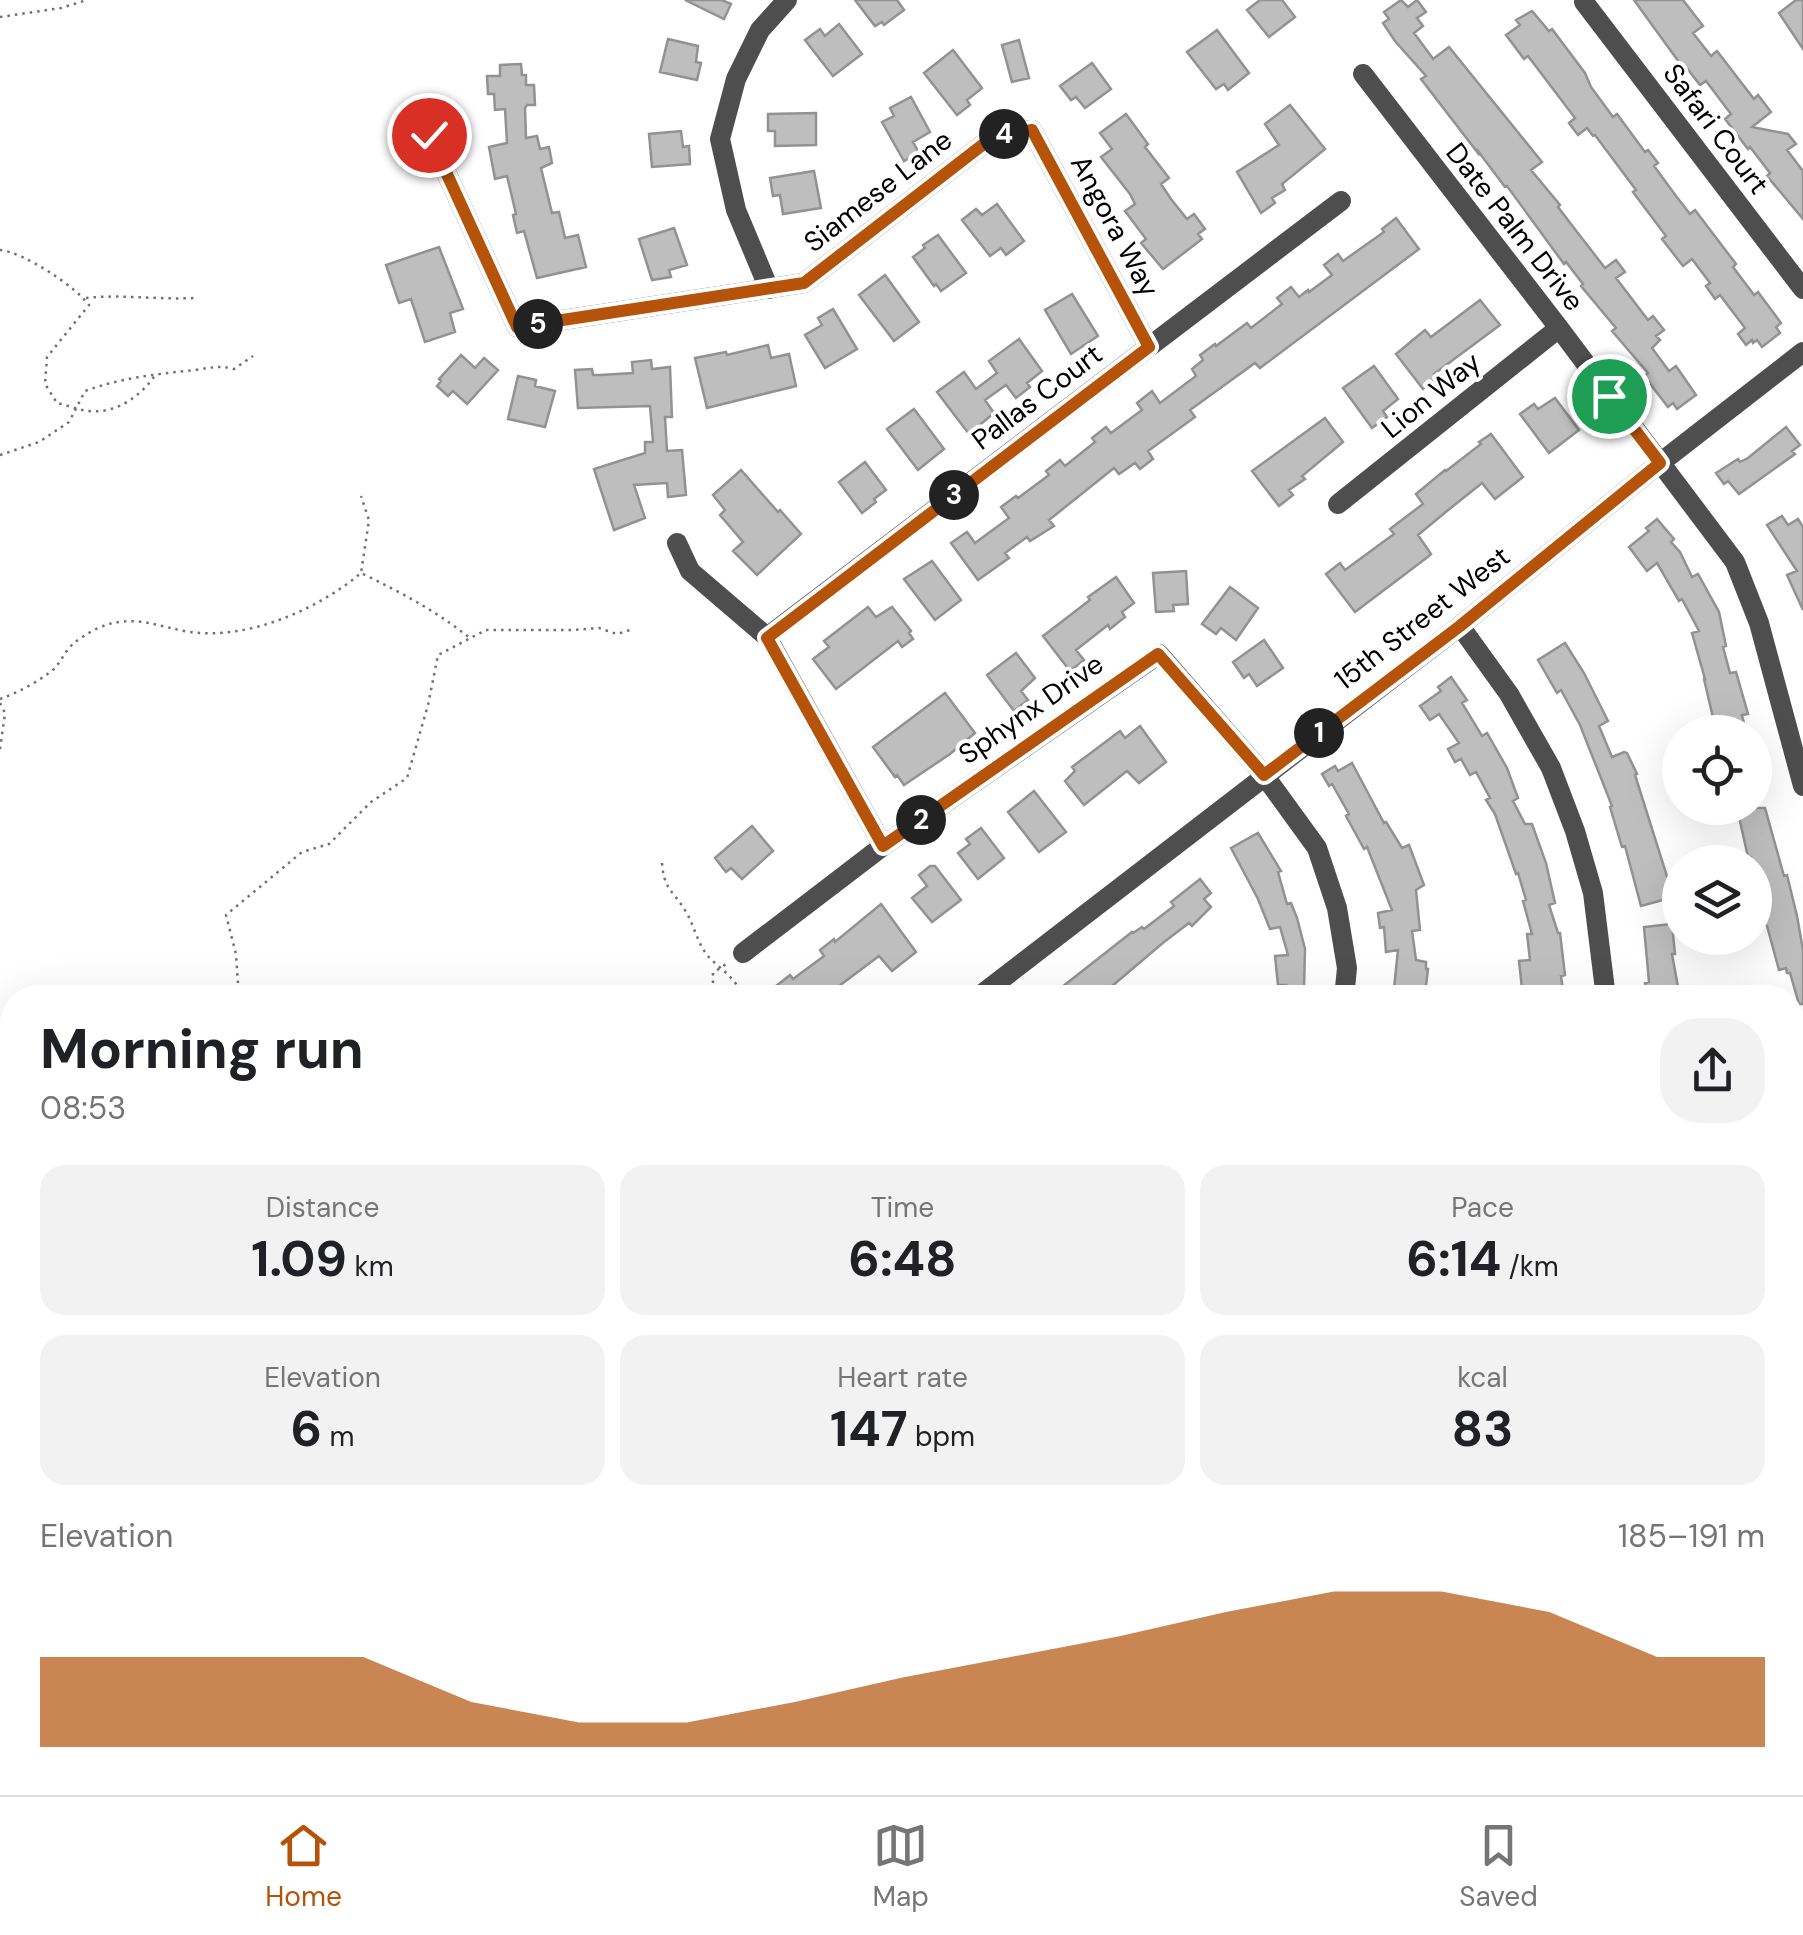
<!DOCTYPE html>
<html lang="en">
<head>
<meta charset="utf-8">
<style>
  :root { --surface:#fff; --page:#f2f2f2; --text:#202124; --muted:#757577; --line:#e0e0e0; --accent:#b45309 }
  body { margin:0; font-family:"DM Sans",sans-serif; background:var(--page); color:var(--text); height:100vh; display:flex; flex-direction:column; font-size:38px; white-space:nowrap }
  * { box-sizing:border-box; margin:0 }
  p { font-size:32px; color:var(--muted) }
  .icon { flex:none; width:55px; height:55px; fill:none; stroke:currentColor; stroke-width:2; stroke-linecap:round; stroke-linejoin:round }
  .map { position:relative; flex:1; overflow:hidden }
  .details { position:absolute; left:0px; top:985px; width:1805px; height:810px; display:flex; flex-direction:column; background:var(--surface); border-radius:40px 40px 0 0; box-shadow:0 10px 40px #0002 }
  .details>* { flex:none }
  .tools { position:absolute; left:1662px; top:715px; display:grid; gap:20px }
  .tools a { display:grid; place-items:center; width:110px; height:110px; border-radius:50%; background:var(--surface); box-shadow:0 10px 40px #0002; font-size:50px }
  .pin { position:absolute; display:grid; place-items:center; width:85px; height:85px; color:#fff; margin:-42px; border:5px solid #fff; border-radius:50%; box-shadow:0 2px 10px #0007 }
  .km { position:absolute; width:50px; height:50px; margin:-25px; border-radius:50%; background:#222; color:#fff; font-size:28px; line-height:50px; text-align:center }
  .round { display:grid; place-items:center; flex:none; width:105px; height:105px; border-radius:40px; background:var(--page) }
  .overview { display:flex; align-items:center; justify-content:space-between; height:170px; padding:0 40px }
  h1 { font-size:55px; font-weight:700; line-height:75px }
  .figures { display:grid; grid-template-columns:repeat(3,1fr); gap:15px; height:170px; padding:10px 40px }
  .figures div { display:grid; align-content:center; border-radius:25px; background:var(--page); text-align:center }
  .figures b { font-size:50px; font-weight:700 }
  .figures small { font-size:28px; font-weight:400 }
  .figures p { font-size:28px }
  .chart { height:280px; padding:20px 40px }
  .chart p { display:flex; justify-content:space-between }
  .chart svg { width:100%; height:180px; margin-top:10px; fill:var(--accent); opacity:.7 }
  .tabs { display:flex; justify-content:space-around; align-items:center; height:140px; border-top:2px solid var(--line); background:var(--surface); font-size:28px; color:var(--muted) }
  .tabs a { display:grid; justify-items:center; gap:5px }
  .tabs .active { color:var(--accent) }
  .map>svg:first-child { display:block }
  .building { fill:#bebebe; stroke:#929292; stroke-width:2.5 }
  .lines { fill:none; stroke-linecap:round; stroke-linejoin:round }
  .path { stroke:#707070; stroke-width:2.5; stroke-dasharray:2.5 5; stroke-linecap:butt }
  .minor { stroke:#4e4e4e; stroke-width:20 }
  .route-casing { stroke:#fff; stroke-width:20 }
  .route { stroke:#b45309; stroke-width:12 }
  .labels { text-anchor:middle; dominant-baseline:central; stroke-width:8; stroke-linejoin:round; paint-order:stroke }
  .street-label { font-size:28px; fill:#000; stroke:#fff }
</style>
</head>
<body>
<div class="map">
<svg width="1803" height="1795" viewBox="0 0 1803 1795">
  <rect width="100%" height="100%" fill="#fff"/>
  <path class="building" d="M685,0H722L731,4L724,19Z
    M855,0H897L904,10L884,25L882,22L875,26Z
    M1260,0H1282L1295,17L1269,37L1247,10Z
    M1401,0L1408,7L1417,0L1426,12L1417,18L1423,26L1414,33L1431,56L1433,59L1449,47L1542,162L1531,170L1560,205L1558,207L1574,228L1605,268L1616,260L1625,272L1616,278L1648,320L1653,316L1664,330L1656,336L1660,340L1652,348L1669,371L1676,366L1696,395L1677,409L1673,403L1668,407L1644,376L1648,373L1612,331L1616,328L1581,286L1583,284L1566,262L1564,264L1507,186L1505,187L1478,151V153L1421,79L1426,76L1395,41L1383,23L1389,19L1384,12Z
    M1634,0H1683L1703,26L1693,33L1711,56L1717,51L1754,99L1758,95L1771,112L1752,127L1788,134L1796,144L1787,150L1803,171V219L1767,176L1770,173L1750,147L1748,149L1725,119L1731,114L1706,81L1700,85L1686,67L1684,69Z
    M1796,0H1803V49L1779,13Z
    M1532,11L1549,31L1552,29L1585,73L1591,87L1613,117L1617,114L1645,152L1648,150L1658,163L1654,166L1676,196L1690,214L1695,210L1736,264L1733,267L1754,295L1758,292L1781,323L1776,327L1780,333L1762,347L1757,340L1753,343L1752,340L1746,345L1738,334L1745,328L1720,295L1715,299L1706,286L1710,283L1692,259L1683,266L1662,239L1666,236L1633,192L1636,190L1595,135L1593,136L1587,128L1578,135L1569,123L1575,118L1528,56L1524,59L1506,35L1520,25L1516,20Z
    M839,24L862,54L833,76L805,40L820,29L825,36Z
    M1217,30L1249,73L1228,90L1224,84L1216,89L1187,52Z
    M668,39L698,46L696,62L701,63L697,80L660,72Z
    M1019,40L1029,78L1012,82L1002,45Z
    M953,50L982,88L967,100L970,105L957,115L924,73Z
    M1092,63L1111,89L1085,108L1076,97L1071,100L1060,86Z
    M521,64L522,75H526V85H534L535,105H527L525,108L526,138L537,136L540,149L549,147L552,163L541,168L552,213L559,212L565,238L578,235L586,267L537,278L524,231L517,233L513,215L516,214L507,176L495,179L489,147L507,143L505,109L495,110L494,94H488L487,76H500V65Z
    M911,97L930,132L913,142L919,153L904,161L882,122L894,116L890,108Z
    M1290,105L1325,149L1282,184L1285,190L1272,198L1275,203L1261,213L1237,172L1279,145L1265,124Z
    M816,113V145L775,146V131H768V114Z
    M1126,114L1148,144L1145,147L1169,178L1161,184L1171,199L1187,219L1194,214L1205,229L1198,234L1202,239L1163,269L1141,243L1146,239L1125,211L1135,204L1130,194L1101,157L1112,149L1100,133Z
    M681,131L683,147L689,146L690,164L652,167L649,134Z
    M814,171L821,208L783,214L780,195L773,196L770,178Z
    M997,204L1024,241L1006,255L1001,248L990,256L962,220L976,209L982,215Z
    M1396,218L1419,249L1260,368L1255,363L1190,410L1195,417L1148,451L1153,459L1140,469L1135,463L1119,474L1114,468L1049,520L1054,526L1030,541L1027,537L1005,553L1009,558L978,580L951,543L967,532L975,543L1009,518L1001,507L1016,496L1018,498L1049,475L1046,471L1060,460L1065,466L1095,442L1092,438L1106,427L1111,433L1142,410L1137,403L1152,391L1160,403L1196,376L1192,369L1203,360L1200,355L1215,344L1216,346L1247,323L1251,328L1282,304L1277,298L1291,287L1299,297L1308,290L1309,292L1332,275L1324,265L1338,254L1343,261L1384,232L1382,229Z
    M674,228L687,265L669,270L671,277L652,280L639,239Z
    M938,235L966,273L941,291L936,284L934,286L913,257L925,248L923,245Z
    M439,247L463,309L450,313L455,332L425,342L411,299L399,303L386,265Z
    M885,275L919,322L894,341L859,295Z
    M1072,294L1098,336L1071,354L1045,310Z
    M1480,300L1500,325L1434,374L1437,378L1423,389L1396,354L1425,330L1431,337Z
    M833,309L857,349L825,368L805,335L822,325L818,318Z
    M1019,339L1042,371L1027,383L1030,387L1016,398L1006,385L985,400L994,413L969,434L937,392L964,372L976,389L997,373L989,361Z
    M768,345L771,358L789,354L796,386L707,408L695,358L726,352L727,355Z
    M461,355L475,368L484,358L498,370L467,404L453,391L448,396L437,386L441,381L439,379Z
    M651,360L652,369L670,367L672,417H665L667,451L682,450L686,495L668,497L667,483L634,485L645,518L614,530L594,469L645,453V442H653L650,406L578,408L575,370L592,369L593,375H600L633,373L632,362Z
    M1374,366L1398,399L1383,411L1387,417L1372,428L1343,388Z
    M518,376L536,380L535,386L555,391L545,427L508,419Z
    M1555,398L1579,430L1549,453L1520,414L1534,404L1538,409Z
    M914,409L944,449L918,470L887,429Z
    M1325,418L1343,442L1302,476L1305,479L1289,490L1293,495L1279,506L1252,471Z
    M1786,427L1800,445L1792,451L1795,454L1739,494L1728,481L1724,484L1716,473L1738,459L1740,462L1748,458Z
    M1491,434L1523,477L1495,499L1482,483L1447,511L1418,535L1431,554L1429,556L1355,612L1326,574L1340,563L1345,570L1394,534L1390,529L1423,504L1416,494L1445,470L1446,471L1481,444L1479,442Z
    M865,462L886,490L874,499L876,502L862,513L839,482Z
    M741,470L778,512L780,510L801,534L757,575L733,551L743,542L720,515L725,510L713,495Z
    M1782,516L1788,525L1798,519L1803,527V610L1787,575L1797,571L1767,525Z
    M1657,519L1674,539L1671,542L1680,552L1692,577L1698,574L1719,612L1726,646L1723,647L1730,673L1736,672L1748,714L1742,715L1746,732H1730L1726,719L1714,722L1704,679H1705L1692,633L1699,631L1682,599L1679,601L1657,563L1647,571L1629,547L1649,531L1646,528Z
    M932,561L961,600L935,620L904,579Z
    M1186,571L1188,604L1173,605L1174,611L1156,612L1153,573Z
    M1116,577L1134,603L1122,612L1125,617L1110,629L1108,625L1076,650L1084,660L1070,671L1043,636L1090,600L1088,597Z
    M1230,587L1258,608L1236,640L1221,628L1216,634L1202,624Z
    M868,607L876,617L892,607L911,631L909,633L913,639L902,647L898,641L836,689L813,659L829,647L824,641Z
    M1264,640L1283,668L1257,686L1249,674L1244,678L1233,662Z
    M1565,643L1584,673L1608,721L1599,726L1612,757L1624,752L1627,753L1637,774L1635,775L1671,889L1668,890L1670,898L1641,906L1625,846L1622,847L1610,807L1612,806L1580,725L1561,690L1557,693L1538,660Z
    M1016,653L1035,678L1021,691L1028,700L1014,711L987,675Z
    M1451,677L1467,700L1462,703L1482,736L1487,733L1507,768L1518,798L1513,801L1525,824H1532L1546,863L1555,903L1549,905L1558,933H1560L1565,975L1561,976L1564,998H1523L1519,961L1530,960L1527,934H1532L1523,901L1526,900L1518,873L1516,874L1495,814L1486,800L1490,798L1476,772L1470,775L1461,759L1455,762L1448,749L1459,743L1439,714L1430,720L1420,706L1441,691L1438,687Z
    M945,693L975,733L950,754L904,785L897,775L895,777L873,747Z
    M1140,726L1166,762L1139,783L1127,771L1084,805L1065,781L1075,771L1072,767L1120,731L1125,738Z
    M1352,763L1384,823L1386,822L1402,848L1409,845L1424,885L1416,890L1420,930L1412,931L1416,960L1426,962V969H1428L1425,994L1412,992V998H1393L1398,950L1386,952L1384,927L1380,928L1378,913L1392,910L1367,847L1364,849L1346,816L1349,814L1332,784L1329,786L1322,774L1335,766L1338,771Z
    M1034,791L1066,832L1039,852L1008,812Z
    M1737,808H1765L1784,876L1787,875L1797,916L1803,950V1004H1799L1790,973H1787L1786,968L1779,970L1767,926L1764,924L1760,925L1755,904V862H1752L1751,857H1748Z
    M752,826L773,851L742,879L731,868L726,872L715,858Z
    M981,828L1004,858L978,879L958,853L970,844L966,839Z
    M1258,833L1281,871L1278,872L1287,904L1291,903L1297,918L1305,949L1304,988L1287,990L1286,985H1278L1275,956L1288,955L1280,927L1270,929L1258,899L1231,848Z
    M930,866H935L961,900L932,922L912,898L927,886L919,875Z
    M1200,879L1211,893L1204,899L1211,907L1192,926L1189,923L1164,942L1098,998H1048L1132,932L1133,933L1142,927L1144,929L1174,906L1171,902Z
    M881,904L916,952L892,971L879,956L823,998H761L790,975L793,979L824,956L820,950L834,939L835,942Z
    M1672,924L1675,954H1672L1680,998H1647L1645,983L1649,982L1644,927Z"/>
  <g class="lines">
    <path class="path" d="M0,17L61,8L87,0
      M0,250C23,252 75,286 89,305L47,357L45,384L57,403C67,405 78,410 88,411C117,414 141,396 156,374
      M86,298C122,294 157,300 194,298
      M0,455L39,442L69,422L85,391C120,378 157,374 195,370C209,368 220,365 234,369L253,356
      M363,574C402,593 436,611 470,638
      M0,699C19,692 38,682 54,669C61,662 65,651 73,644C81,637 96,628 106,625C137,615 159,627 190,632C248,640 317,610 361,573L369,520L361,496
      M0,703L5,713L0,749
      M662,863C664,890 673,890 686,912C694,925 697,942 707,955C719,969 739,979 742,998
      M239,998L236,954L226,915L302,852L329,844L371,802L407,778L428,705L438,655L486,630H573L599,628L617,634L630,630
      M713,998V973L729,962
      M0,1041L8,1050L12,1062
      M1035,1782L1042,1795
      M1304,1782L1312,1795
      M43,1795L47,1782
      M815,1795L816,1782
      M1293,1795L1296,1782"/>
    <path class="minor" d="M1584,2L1803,289
      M1363,74L1559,328L1735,562L1759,623L1803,786
      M429,135L517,327L804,283L994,136L1032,130L1149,347
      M769,289L736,210L720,139L736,79L760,30L787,0
      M1338,504L1559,328
      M677,543L690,571L767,637L883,846
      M1460,626L1509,694L1551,768L1575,831L1593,893L1606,998
      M767,637L1341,201
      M743,953L883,846L1159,654L1264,775L1317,848L1337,908L1347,968L1344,998
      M977,998L1460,626L1660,463L1803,352
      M1792,1456L1803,1470
      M1792,1518L1803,1510
      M1547,1782L1560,1789L1803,1793"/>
  </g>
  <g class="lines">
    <defs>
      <path id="route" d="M429,135L517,327L804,283L994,136L1032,130L1149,347L767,638L883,846L1158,654L1264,775L1460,626L1660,463L1609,396"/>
    </defs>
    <use href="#route" class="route-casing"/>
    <use href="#route" class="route"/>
  </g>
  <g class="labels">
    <g class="street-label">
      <text transform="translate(1716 129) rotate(53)">Safari Court</text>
      <text transform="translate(878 191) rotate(-38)">Siamese Lane</text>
      <text transform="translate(1115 226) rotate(62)">Angora Way</text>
      <text transform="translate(1515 227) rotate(52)">Date Palm Drive</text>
      <text transform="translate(1431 395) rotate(-39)">Lion Way</text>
      <text transform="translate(1037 397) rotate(-37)">Pallas Court</text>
      <text transform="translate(1422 618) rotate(-38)">15th Street West</text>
      <text transform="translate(1031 709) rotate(-35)">Sphynx Drive</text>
    </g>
  </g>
</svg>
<div class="tools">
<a><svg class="icon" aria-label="locate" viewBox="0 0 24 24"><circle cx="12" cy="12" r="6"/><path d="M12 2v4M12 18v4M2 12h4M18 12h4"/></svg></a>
<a><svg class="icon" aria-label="layers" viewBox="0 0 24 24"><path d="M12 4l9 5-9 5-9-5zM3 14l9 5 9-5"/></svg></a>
</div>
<div class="pin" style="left:1609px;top:396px;background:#1e9e55"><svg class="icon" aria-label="arrive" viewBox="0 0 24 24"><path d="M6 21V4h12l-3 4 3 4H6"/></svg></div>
<div class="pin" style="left:429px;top:135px;background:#d93025"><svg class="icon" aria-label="check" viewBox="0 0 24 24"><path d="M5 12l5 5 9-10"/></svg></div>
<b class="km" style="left:1319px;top:733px">1</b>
<b class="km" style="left:921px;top:820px">2</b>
<b class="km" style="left:954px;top:495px">3</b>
<b class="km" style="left:1004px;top:134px">4</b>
<b class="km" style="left:538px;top:324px">5</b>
<section class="details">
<div class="overview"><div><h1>Morning run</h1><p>08:53</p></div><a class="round"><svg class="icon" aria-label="share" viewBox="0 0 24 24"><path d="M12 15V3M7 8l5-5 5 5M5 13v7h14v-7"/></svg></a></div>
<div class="figures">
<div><p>Distance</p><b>1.09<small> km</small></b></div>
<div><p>Time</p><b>6:48</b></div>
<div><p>Pace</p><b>6:14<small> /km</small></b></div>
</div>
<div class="figures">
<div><p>Elevation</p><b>6<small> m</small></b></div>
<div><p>Heart rate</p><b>147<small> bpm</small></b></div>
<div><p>kcal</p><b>83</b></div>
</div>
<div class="chart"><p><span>Elevation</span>185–191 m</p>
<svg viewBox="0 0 160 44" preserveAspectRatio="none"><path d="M0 44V22L10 22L20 22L30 22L40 33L50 38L60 38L70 33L80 27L90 22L100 17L110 11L120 6L130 6L140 11L150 22L160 22V44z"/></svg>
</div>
</section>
</div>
<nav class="tabs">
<a class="active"><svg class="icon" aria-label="home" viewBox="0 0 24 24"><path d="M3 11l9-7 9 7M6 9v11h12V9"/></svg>Home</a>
<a><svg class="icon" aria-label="map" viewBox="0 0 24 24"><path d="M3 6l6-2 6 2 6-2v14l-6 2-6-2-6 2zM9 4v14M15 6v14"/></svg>Map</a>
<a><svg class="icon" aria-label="saved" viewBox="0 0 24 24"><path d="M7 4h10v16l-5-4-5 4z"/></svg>Saved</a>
</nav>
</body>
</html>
